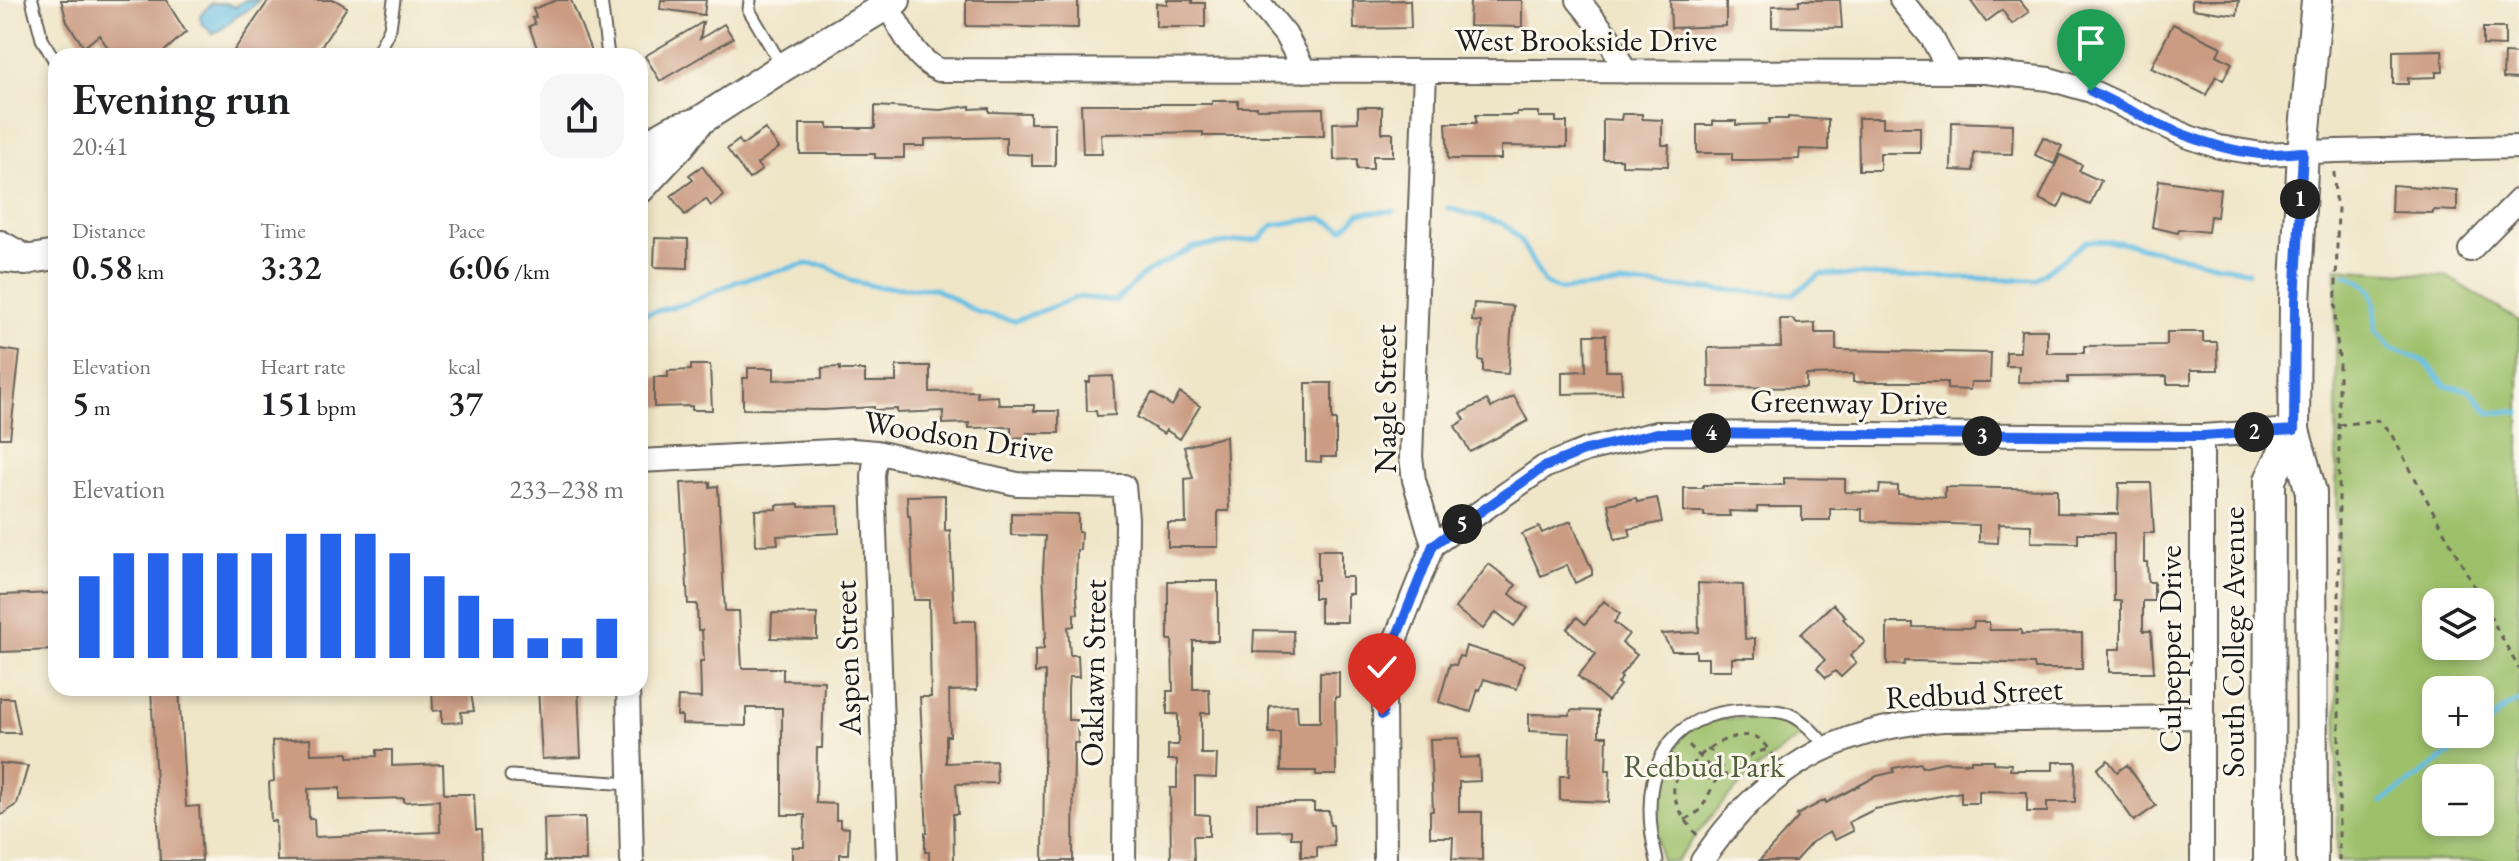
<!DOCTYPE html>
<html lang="en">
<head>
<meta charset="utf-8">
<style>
  :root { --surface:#fff; --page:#f6f6f6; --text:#202124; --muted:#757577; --accent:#2563eb }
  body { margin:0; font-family:"EB Garamond",serif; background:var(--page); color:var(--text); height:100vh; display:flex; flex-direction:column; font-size:30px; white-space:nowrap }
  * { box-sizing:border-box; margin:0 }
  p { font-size:26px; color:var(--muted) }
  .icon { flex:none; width:44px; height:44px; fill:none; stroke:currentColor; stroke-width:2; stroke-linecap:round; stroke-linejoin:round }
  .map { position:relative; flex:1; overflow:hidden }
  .drawer { position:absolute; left:48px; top:48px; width:600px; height:648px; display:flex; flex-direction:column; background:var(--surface); border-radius:24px; box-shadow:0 4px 12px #0003 }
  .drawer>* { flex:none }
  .buttons { position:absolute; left:2422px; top:588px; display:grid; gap:16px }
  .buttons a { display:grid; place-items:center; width:72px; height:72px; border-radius:16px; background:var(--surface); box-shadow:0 4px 12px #0003; font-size:40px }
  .pin { position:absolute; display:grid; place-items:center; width:68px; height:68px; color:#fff; margin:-82px -34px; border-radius:50% 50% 50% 0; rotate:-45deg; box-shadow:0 0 8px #0007 }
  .pin .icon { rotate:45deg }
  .km { position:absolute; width:40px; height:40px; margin:-20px; border-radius:50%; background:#222; color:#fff; font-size:22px; line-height:40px; text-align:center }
  .round { display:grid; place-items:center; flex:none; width:84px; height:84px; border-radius:24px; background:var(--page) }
  .overview { display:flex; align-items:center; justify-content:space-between; height:136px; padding:0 24px }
  h1 { font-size:44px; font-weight:600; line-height:60px }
  .metrics { display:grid; grid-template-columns:repeat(3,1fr); gap:12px; height:136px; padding:8px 24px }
  .metrics div { display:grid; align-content:center }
  .metrics b { font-size:34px; font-weight:600 }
  .metrics small { font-size:22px; font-weight:400 }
  .metrics p { font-size:22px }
  .chart { height:224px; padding:16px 24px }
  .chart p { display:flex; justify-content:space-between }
  .chart svg { width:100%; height:144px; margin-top:8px; stroke:var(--accent); stroke-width:6 }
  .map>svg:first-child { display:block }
  .green { fill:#9dc06a; stroke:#5c6e43; stroke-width:2; fill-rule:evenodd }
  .water { fill:#67bfe4; stroke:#426e80; stroke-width:2 }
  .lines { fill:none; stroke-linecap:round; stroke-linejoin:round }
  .stream { stroke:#67bfe4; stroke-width:5 }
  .building { fill:#cb9b82; fill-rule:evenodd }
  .service-casing { stroke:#666258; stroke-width:15 }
  .minor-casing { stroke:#666258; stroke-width:26 }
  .tertiary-casing { stroke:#666258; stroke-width:32 }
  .secondary-casing { stroke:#666258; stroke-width:34 }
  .path { stroke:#666258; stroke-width:3; stroke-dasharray:6 6; stroke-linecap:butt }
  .service { stroke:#fff; stroke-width:11 }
  .minor { stroke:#fff; stroke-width:22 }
  .tertiary { stroke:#fff; stroke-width:28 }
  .secondary { stroke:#fff; stroke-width:30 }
  .route-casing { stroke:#fff; stroke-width:16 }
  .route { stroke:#2563eb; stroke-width:10 }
  .labels { text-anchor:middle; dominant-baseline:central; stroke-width:6; stroke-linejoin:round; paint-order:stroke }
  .street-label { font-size:32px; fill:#1c1c1c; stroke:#fbf7ec }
  .park-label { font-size:32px; fill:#505e3b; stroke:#fbf7ec }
</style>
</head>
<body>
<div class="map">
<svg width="2519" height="861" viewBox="0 0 2519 861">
  <rect width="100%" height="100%" fill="#fbf7ec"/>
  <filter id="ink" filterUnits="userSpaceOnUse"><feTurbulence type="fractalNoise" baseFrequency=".0125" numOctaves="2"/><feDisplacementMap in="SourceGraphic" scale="16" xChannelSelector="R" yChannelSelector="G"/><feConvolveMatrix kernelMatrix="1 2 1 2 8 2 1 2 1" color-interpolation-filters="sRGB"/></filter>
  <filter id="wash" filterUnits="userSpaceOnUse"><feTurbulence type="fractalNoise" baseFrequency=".006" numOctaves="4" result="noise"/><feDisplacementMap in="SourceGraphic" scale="32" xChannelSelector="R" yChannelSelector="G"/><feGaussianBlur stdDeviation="1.8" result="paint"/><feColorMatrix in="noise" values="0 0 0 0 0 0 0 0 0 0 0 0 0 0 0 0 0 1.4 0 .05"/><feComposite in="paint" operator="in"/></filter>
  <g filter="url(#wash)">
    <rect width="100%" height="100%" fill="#efe5c7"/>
    <path class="green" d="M2336,268L2446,276L2519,321V861H2337ZM2436,602H2480V646H2436ZM2436,690H2480V734H2436ZM2436,778H2480V822H2436Z
      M1756,718L1787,721L1800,728L1799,738C1745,773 1714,811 1676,861H1663L1660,858L1656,827L1658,779L1665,757L1678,733L1714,719Z"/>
    <path class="water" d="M245,0H259C251,10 246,10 236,17C227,24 226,28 213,34L201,22L200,15L212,3H226L235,7Z"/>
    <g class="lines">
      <path class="stream" d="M1448,208L1505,224L1520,240L1545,284L1562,290L1621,284L1793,294L1821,274L2035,280L2087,241L2120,242L2249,272
        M2345,274C2379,287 2375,297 2375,330L2391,348L2424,361L2446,386L2469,390L2490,413L2513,411L2519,413
        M641,315L688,303L738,281L806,264L827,266L851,281L878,287L935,289L979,313L1015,321L1078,297L1115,301L1144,274L1194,247L1260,239L1273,225L1322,218L1343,229L1360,213L1394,211
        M2480,732L2504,709L2519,701
        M2382,802L2478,734"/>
    </g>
    <g id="blocks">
      <path class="building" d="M61,0H166L186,32L159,56H114L99,35L84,47L67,22Z
        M269,0H335L347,7L315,56H230Z
        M557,0H571L593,56H540L529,26L535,24L532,18L536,17L533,9Z
        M661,0H706L704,15L660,9Z
        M966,0H1078V28L966,26Z
        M1167,0H1192V3H1205V27H1156V3L1167,4Z
        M1410,0L1411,28L1354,29L1353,1Z
        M1470,0H1522V27L1469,26Z
        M1670,0H1726V26L1671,28Z
        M1799,0H1840L1842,28L1772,27V6L1799,5Z
        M1970,0H2019L2029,12L2012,24L2002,10L1986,22Z
        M2192,0H2239L2237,15L2192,9Z
        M703,22L700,39L724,24L733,38L660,81L645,56Z
        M2173,24L2221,47L2217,55L2232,63L2223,80L2216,76L2206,95L2151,68Z
        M2483,28H2505V46L2483,45Z
        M2442,50L2443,72H2436V77L2408,78V84H2393V51Z
        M2504,53L2519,54V79L2503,78Z
        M1212,101H1238V107H1257V109L1323,108L1324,136H1203V132L1101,134L1102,154H1083L1081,104H1212Z
        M875,106L940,110L970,106V109L989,108V112L1030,113V123H1055V166H1032V155L1006,154V137L925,139V146H904V158H875V154H800V124H828V128H875Z
        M1358,107H1382V133H1393V156H1373V169H1357V159L1334,160L1333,123L1358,122Z
        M1517,112H1539V117H1556V122H1567V147L1501,146V159H1448L1446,123H1476V115H1516Z
        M1622,114H1642V119L1662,120V145H1669L1668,166L1622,165V159H1603V119L1621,120Z
        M1788,117L1828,120V150L1800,149L1799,159L1753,160H1732V153H1697V125H1713V121H1736V125L1769,124V119H1788Z
        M1858,118H1883V127H1920V153H1880V170H1859Z
        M1952,122L2013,124L2012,154L1974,153L1973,171L1951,170Z
        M765,129L779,148L757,164L762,170L749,179L727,149L739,140L742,145Z
        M2043,137L2062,146L2054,164L2035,155Z
        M2060,155L2082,165L2079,171L2101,181L2090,205L2065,194L2058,208L2039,199Z
        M702,166L724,196L711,206L706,199L685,215L671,196L693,180L689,175Z
        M2159,180L2220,189L2217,217L2210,216L2208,232L2179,229L2178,233L2152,227Z
        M2392,185L2457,190V211L2433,210V213L2391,212Z
        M655,238L688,239V268L654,267Z
        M1474,303L1513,306L1508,374L1483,372V361L1479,360L1481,322L1472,321Z
        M1780,319H1792L1797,324L1815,323V333H1836V350L1991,353L1990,382H1971L1970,390L1947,389V382H1853V374L1806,375V388L1709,387L1708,348L1781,347Z
        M2021,330H2047V353H2084V346L2167,345V332H2203V342H2217L2218,370H2191V384H2167V376L2068,377V383L2018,382L2019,366H2006V352H2020Z
        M1585,335H1606V371H1621L1622,393L1562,394V372L1586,371Z
        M0,349L20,352L10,438H0Z
        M691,365H710L712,410H692V406L654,407V377H668V371L691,370Z
        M896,366H930V392L977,391V397L998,396L999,405H1034V411H1059V433H1027V437L1011,438V427L969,428V423L943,424V411L897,413V409L874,410V407L824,410L743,409V378H748V368H774V380L822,378V368L840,367V370H865V382H896Z
        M1113,376L1115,415L1097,416L1096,411H1087L1086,382H1090V377Z
        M1306,383H1332V420H1336V457H1321V462L1306,461Z
        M1152,393L1172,406L1180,393L1200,406L1180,439L1166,430L1164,434L1137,417Z
        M1514,396L1528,421L1470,452L1455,426L1465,420L1461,413L1487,400L1491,408Z
        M1226,436L1229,511H1218V547H1168V523H1186L1185,479L1193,478L1184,447Z
        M1784,478L1845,479V492L1879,493L1880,485L1898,486V494L1945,498V487L2057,489V513L2102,514H2118L2119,483H2151L2154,533H2144V562H2147L2148,582H2154V601H2143V631H2151L2154,672H2109V649H2121V601H2114V533H2078V543L2031,542V525L1999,524L1998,543L1979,542V525L1862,521V509H1830V520H1802V507H1757V512L1729,511L1730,516H1704V512H1684V488H1703V485H1784Z
        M710,482V487L718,486L725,611H739L742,668H783V680L824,681L822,748H817L816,803L836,804V820H840V827L849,828L848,854H840V861H792V847H804L805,815H782V708H746V726L682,724V716H677L678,697L701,698L700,661H704L702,630H698L697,604H688L681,483Z
        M945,495V531L950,530L954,621H976L977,690L949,691L950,736H946V763L996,761L997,783L956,784L958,814H953L954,861H929V852H925V833H927L920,697H931L929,600H914L910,516H908L907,496Z
        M1636,498L1637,502L1657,498L1662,522L1629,529L1631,536L1615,539L1608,504Z
        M799,504V507L838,506L839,533L777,536L778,544L756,545L755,510L777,509V505Z
        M1011,513L1078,514V532H1081L1080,550H1077L1076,585L1078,614H1074V626L1068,627L1070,655H1078L1079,677H1069L1068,689V720H1077L1078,743H1074L1073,861H1043L1045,672L1035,673V650L1044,649V638H1046L1043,570L1045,536L1011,535Z
        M1571,521L1592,570V575L1575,583L1567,565L1541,576L1522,534L1539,527L1542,533Z
        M1318,550H1341V577H1352V594H1347V622H1320V598H1314V580H1318Z
        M1489,564L1516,585L1510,594L1528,608L1514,626L1496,612L1483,629L1455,608Z
        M1168,581H1218V641H1193V689H1209L1210,713H1201V754H1217L1216,778L1195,777V814L1209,815V836H1193L1194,861H1171L1170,788H1177V760H1168V745H1178V714H1167V691H1173L1172,640H1168Z
        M1698,583L1743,585L1745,639L1755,638V658H1732V670H1708V658H1696V651H1672L1662,634L1699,632Z
        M56,593V650L0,652V595Z
        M1604,601L1620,614L1614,622L1629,634L1622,643L1637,655L1620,676L1622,678L1617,683L1620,685L1608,701L1578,676L1596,654L1567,629L1577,617L1585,624Z
        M1833,604L1846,617L1843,619L1865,642L1850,656L1856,663L1841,677L1835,671L1826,678L1817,668L1825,660L1801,634Z
        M772,613L817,614V639L771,638Z
        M1974,622H1989V630H2021V634L2082,633V669H2035L2034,664L1975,662L1905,661L1904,665L1887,664V623H1913V627L1973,628Z
        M1254,630L1293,631L1294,653L1253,652Z
        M1466,646L1524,664L1517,689L1484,679L1480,690L1478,689L1471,712L1439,702L1450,664L1456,665L1459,656L1463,657Z
        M1320,672H1339V697H1335L1336,775H1316V771H1281V733H1269V706L1297,705L1298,722H1320Z
        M151,688H179L186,807L199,806L202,861H160Z
        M432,688H470L474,711L461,712L462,722L442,723V710L433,711Z
        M538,688H578L581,757L542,759Z
        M0,698H13L20,733H0Z
        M1571,710L1599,711V736H1607L1606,770H1610L1609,802L1560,800V776H1569L1570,733L1529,731V714L1570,715Z
        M1459,738L1460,758L1479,757L1480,781L1459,782V812H1482V860L1452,859L1453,837H1430V811H1433L1430,739Z
        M310,739L311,754L348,753V757L377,756V750H392V766L443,764L444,794H474L476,830H481L482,861H447V859L277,861L276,821H271L269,782L274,781L272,741ZM340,788V800L404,798V802L439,800L440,832L315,837L314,819H309L308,789Z
        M1971,760H1994V763L2011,764L2010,770H2053V762H2076L2075,802H2047V812H2027V792L1979,791V803H1961V792L1875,809L1849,822L1853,831L1835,840L1830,832L1812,842L1795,861H1759L1798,818L1797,815L1825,800L1826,803L1877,776L1894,772L1893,768L1921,763L1922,767L1944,762L1971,763Z
        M2108,760L2117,772L2127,765L2156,806L2134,821L2097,769Z
        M0,763L28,766L17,804L0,816Z
        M1257,803H1314V811H1329L1330,825H1333L1334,846L1317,847V857H1301V838H1291V830L1257,831Z
        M585,817L586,861H545L544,818Z"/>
    </g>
  </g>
  <g filter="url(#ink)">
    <use href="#blocks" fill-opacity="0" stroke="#666258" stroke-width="2"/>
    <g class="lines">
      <defs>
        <path id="service" d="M32,0L42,39L56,63
          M601,0L608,56
          M750,0L749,10L782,66
          M376,56L390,28L394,0
          M511,776L630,784
          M1657,861C1638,785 1656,712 1747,710C1790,709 1798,714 1826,746"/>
        <path id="minor" d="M1257,0L1285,34L1305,71
          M1578,0L1609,38L1625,72
          M1901,0L1932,38L1950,72
          M887,5C901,28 914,59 939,70L1985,72L2049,79L2091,91L2189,137L2219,147L2262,154L2336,151L2519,147
          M2470,250L2519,200
          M2202,436V861
          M876,452L873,476L887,861
          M640,461L852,450L876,452L1017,484L1124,486L1127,518L1124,861
          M1433,545L1544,467L1586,450L1657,433L2202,436L2294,430
          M628,688L632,861
          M1385,861L1384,690L1392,648L1433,545L1414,480L1411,457L1425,71
          M1702,861C1764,770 1833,728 1943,720L2203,717"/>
        <path id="tertiary" d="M640,148L674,129L698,122L783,67L896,0
          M640,189L682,144L698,123
          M1,257L25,260L56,255"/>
        <path id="secondary" d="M0,246L25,260
          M2269,861L2270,480L2294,430
          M2312,861L2311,492L2294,430L2295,302L2303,152L2317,0"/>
      </defs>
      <use href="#service" class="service-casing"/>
      <use href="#minor" class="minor-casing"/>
      <use href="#tertiary" class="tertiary-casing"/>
      <use href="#secondary" class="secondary-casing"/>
      <path class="path" d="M2334,172L2335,198L2338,207L2335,324L2339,357V861
        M2339,425L2378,420L2390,432L2519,669
        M1689,745L1718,776L1713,775L1708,779H1703L1699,772L1691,769
        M1707,749L1713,752L1716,757L1721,760L1722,765L1720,769L1723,775
        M1685,820L1701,810L1718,776L1733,774L1752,754L1768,749
        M1697,835C1683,818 1656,782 1691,769C1699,749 1734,730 1756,737C1763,740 1768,750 1773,756"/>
      <use href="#service" class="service"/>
      <use href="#minor" class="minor"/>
      <use href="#tertiary" class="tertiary"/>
      <use href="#secondary" class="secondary"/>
    </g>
  </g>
  <g class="lines" filter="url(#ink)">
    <defs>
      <path id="route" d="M1382,715L1384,690L1392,648L1433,545L1544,467L1586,450L1657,433L2202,436L2294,430L2295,302L2303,152C2289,153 2274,155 2260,154C2199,148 2145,118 2091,91"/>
    </defs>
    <use href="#route" class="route-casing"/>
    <use href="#route" class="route"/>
  </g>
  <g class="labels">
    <g class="street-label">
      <text x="1586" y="40">West Brookside Drive</text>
      <text transform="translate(1385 399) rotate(-90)">Nagle Street</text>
      <text transform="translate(1849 402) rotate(1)">Greenway Drive</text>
      <text transform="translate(959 436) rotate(9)">Woodson Drive</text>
      <text transform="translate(2233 642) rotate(-90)">South College Avenue</text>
      <text transform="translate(2170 649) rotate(-90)">Culpepper Drive</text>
      <text transform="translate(847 658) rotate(-92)">Aspen Street</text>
      <text transform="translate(1093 673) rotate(-89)">Oaklawn Street</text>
      <text transform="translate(1974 693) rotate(-3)">Redbud Street</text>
    </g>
    <g class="park-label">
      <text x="1704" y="766">Redbud Park</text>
    </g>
  </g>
</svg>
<div class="buttons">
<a><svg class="icon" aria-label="layers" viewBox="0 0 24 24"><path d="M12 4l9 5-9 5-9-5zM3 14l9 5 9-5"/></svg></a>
<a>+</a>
<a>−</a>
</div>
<div class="pin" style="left:2091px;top:91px;background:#1e9e55"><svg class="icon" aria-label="arrive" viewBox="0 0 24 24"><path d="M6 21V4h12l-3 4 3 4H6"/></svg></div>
<div class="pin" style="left:1382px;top:715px;background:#d93025"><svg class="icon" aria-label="check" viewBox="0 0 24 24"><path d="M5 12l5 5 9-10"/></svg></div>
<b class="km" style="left:2300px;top:199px">1</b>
<b class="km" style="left:2254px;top:432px">2</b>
<b class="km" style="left:1982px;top:436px">3</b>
<b class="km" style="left:1711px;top:433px">4</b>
<b class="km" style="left:1462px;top:524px">5</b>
<section class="drawer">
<div class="overview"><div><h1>Evening run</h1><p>20:41</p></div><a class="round"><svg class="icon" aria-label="share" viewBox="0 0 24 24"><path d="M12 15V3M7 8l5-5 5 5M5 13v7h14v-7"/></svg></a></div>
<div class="metrics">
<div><p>Distance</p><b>0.58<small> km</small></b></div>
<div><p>Time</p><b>3:32</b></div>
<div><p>Pace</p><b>6:06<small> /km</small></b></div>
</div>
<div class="metrics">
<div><p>Elevation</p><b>5<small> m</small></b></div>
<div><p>Heart rate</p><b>151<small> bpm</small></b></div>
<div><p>kcal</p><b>37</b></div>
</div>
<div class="chart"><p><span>Elevation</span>233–238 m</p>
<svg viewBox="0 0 160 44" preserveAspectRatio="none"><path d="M5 44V19M15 44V12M25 44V12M35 44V12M45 44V12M55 44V12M65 44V6M75 44V6M85 44V6M95 44V12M105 44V19M115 44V25M125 44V32M135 44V38M145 44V38M155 44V32"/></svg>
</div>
</section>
</div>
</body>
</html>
